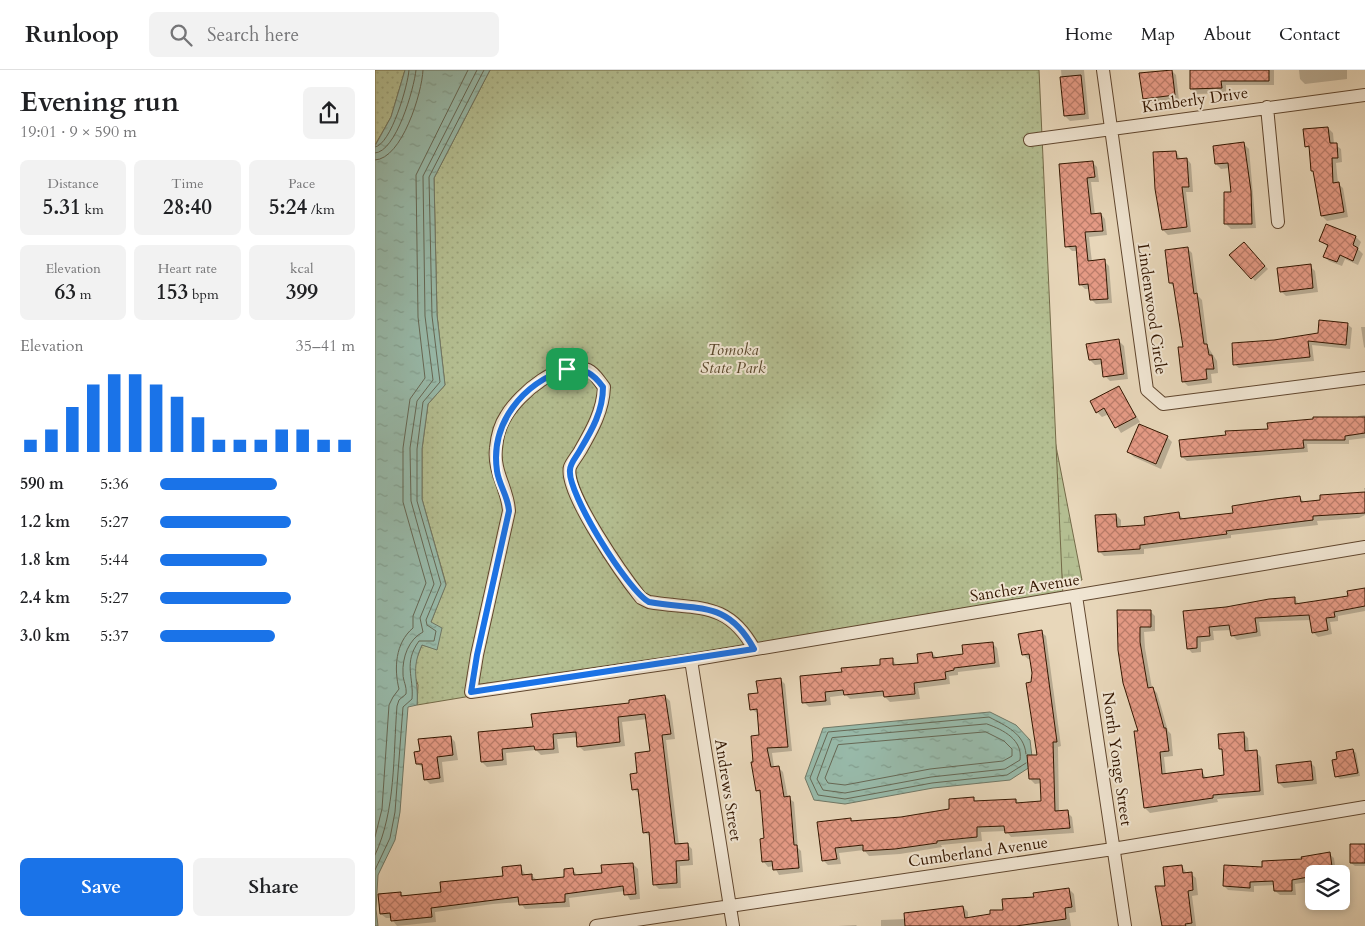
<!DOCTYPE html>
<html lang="en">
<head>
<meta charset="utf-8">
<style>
  :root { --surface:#fff; --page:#f2f2f2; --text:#202124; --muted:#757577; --line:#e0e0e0; --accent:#1a73e8 }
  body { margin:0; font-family:Cardo,serif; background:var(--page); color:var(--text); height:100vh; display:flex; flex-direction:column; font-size:19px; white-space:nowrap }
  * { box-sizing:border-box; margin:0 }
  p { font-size:16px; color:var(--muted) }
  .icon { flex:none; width:28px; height:28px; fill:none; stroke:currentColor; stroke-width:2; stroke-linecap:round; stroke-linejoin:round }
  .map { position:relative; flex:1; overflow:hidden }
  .panel { display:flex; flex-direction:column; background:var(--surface); width:375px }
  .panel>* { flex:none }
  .buttons { position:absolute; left:930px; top:795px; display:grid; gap:10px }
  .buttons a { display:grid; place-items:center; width:45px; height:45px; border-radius:8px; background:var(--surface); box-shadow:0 2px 8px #0003; font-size:25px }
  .pin { position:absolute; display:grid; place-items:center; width:42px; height:42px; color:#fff; margin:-21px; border-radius:10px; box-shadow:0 2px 8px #0006 }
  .round { display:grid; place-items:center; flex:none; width:52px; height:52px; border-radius:8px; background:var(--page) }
  .overview { display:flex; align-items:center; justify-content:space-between; height:85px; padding:0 20px }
  h1 { font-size:28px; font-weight:800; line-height:38px }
  .metrics { display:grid; grid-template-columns:repeat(3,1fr); gap:8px; height:85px; padding:5px 20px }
  .metrics div { display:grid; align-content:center; border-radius:8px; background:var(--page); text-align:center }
  .metrics b { font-size:21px; font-weight:800 }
  .metrics small { font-size:14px; font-weight:400 }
  .metrics p { font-size:14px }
  .chart { height:140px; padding:10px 20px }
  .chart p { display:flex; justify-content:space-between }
  .chart svg { width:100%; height:90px; margin-top:5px; stroke:var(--accent); stroke-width:6 }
  .button { display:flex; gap:10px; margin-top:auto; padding:10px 20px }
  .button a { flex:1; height:58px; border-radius:8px; background:var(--accent); color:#fff; font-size:20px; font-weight:800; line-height:58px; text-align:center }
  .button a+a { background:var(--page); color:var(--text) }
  ul { padding:0 20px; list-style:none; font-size:16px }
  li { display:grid; grid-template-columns:80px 60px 1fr; align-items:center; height:38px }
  li i { height:12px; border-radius:6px; background:var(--accent) }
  header { display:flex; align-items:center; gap:30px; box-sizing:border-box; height:70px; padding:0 25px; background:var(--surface); border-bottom:1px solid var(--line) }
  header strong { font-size:24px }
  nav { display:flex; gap:28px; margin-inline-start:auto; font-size:18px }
  .search { width:350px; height:45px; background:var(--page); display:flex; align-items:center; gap:12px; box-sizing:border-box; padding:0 18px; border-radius:8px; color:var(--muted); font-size:19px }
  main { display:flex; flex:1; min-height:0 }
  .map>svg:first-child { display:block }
  .wetland { fill:url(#wetland-marsh); stroke:#746a48 }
  .park { fill:url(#park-dots); stroke:#746a48 }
  .water { fill:url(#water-ripples); stroke:#707866 }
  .shadow { fill:#0003 }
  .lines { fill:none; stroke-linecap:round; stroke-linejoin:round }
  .shore { stroke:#666855; stroke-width:1 }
  .building { fill:url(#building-cross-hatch); stroke:#331600 }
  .minor-casing { stroke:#60462e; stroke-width:14 }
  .minor { stroke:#f0e5d2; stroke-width:12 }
  .route-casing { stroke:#fff; stroke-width:10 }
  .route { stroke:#1a73e8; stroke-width:6 }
  .labels { text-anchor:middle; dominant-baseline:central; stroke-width:4; stroke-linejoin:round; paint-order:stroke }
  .street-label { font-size:16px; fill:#331600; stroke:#f0e5d2 }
  .park-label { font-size:16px; font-style:italic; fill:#5a482c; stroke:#f0e5d2 }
</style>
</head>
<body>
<header>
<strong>Runloop</strong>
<div class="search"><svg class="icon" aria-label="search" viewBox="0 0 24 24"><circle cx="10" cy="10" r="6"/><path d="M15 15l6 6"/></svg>Search here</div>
<nav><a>Home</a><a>Map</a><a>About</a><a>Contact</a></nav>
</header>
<main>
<section class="panel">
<div class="overview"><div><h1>Evening run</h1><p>19:01 · 9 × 590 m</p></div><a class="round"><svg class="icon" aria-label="share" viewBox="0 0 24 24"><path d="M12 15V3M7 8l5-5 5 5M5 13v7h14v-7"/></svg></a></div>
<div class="metrics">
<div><p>Distance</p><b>5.31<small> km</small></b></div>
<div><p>Time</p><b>28:40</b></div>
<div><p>Pace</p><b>5:24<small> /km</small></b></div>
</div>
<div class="metrics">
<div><p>Elevation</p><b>63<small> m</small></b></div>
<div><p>Heart rate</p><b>153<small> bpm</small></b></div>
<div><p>kcal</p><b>399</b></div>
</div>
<div class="chart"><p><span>Elevation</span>35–41 m</p>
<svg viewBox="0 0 160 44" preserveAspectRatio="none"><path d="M5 44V38M15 44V33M25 44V22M35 44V11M45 44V6M55 44V6M65 44V11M75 44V17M85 44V27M95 44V38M105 44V38M115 44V38M125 44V33M135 44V33M145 44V38M155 44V38"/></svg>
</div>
<ul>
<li><b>590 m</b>5:36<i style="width:60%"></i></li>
<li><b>1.2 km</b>5:27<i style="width:67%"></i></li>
<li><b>1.8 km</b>5:44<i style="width:55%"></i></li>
<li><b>2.4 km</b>5:27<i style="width:67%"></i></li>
<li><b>3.0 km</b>5:37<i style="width:59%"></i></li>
</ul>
<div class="button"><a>Save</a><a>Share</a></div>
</section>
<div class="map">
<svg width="990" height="856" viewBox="0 0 990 856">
  <defs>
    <pattern id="wetland-marsh" width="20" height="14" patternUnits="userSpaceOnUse" patternTransform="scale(1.25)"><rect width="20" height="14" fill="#b4be91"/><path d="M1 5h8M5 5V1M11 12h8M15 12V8" fill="none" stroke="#9ba37b"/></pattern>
    <pattern id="park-dots" width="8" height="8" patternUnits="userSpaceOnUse" patternTransform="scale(1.25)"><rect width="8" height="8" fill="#b4be91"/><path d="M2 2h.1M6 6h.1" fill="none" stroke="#9ba37b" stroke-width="1.8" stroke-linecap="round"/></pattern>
    <pattern id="water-ripples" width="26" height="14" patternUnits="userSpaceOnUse" patternTransform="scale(1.25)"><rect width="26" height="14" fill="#98baaa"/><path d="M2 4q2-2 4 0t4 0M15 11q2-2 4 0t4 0" fill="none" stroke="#839f90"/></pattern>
    <pattern id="building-cross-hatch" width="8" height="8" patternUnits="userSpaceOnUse" patternTransform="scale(1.25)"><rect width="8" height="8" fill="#e69b86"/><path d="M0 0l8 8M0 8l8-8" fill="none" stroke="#bb7d6b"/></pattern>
  </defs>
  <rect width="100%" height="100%" fill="#e8d7ba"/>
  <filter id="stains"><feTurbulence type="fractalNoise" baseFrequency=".004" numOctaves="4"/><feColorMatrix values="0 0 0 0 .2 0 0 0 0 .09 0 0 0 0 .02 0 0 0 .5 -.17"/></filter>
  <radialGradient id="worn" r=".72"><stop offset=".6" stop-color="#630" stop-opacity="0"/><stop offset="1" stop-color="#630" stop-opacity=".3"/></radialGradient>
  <path class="wetland" d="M640,165L707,510L688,514Z"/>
  <path class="park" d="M0,0H30L16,47L0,75Z
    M115,0H664L688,528L42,635L43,615L39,604L41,590L47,575L62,579L56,552L71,514L47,429V379L53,334L70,315L62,245L59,108Z"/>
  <path class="water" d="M30,0H115L59,108L62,245L70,315L53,334L47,379V429L71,515L56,552L67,558L62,580L47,575C35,601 44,609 42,635L33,637L25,742L20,770L3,805L1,839L3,856H0V76L16,47Z
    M615,642L641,655L655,670L658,695L635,710L558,718L470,734L439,730L430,708L448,658Z"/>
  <path class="shadow" d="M686,0H709L714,49L695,51L690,46Z
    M796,0L801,5L804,30L774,33L769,28Z
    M816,0H899V15H851V23L822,24L817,19Z
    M924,0H972V9L930,14L925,9Z
    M953,58L958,63L959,74L966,79L967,92L961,93L963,114L968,118L973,147L952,151L947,146L936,80L931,76Z
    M869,74L874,79L881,158L856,159L851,154L857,123L855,98L846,99L841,94L839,77Z
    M801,82L806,90L812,89L816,94L818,122H811L816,162L793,165L788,160Z
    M717,92L722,97L724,112H716L720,145L726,144L730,149L732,165L714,167L717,192L729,191L734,196L737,233L721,234L716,229L715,219H710L705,214L702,181H697L692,176L686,95Z
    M952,156L981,167L986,172L983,179L988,184L983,195L970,189L967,196L954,191L949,186L953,177L946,171Z
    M869,174L893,199L880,211L856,185Z
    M812,178L817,183L823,226L827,230L833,277L842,291L843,303L836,304L837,313L813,316L808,311L809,278L800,218L795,213Z
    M935,196L940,201L943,222L911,226L906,221Z
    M972,254L977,258L975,279L937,275L939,291L864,298L859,294L899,271L944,264Z
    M986,257H990V278L989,277Z
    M744,271L749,276L753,309L735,311L730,306L728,294L720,295L715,290Z
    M744,318L765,352L746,363L734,344L727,347L722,342Z
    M990,345V368L974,370V374H932L933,382L812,391L807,387L894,361L983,348V346Z
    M792,367L797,372L786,399L759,387L754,382Z
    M989,418H990V445L984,448L942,451L943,455L856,465V468L769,479V484L729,486L724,481L741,445L746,450V458L772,456L803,444L809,449L859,444L925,428L930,433L990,423Z
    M990,519V541L963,546V551L955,552L957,564L943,567L938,562L936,550L884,552L886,566L862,570L857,565L856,560L838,561L839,570L826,572V582L817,583L813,578L810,542L919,528L924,534L975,527Z
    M775,541L780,546V561L769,562L770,578L777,618L782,623L793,661L796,664L798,686L789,687L791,705L826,700L831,708L851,706L849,682L845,679L868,663L873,668L874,682H881L886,687L889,725L842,729L843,732L775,743L770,738L761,662H765L744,580Z
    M666,562L671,566L686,676L683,677L684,742H692L697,747L699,763L636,767L631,761L606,762L607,771L566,775L567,777L525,784L494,786L489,780L464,783L466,794L453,795L448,790L475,749L478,752L526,748L576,740L598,728L602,732L641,730L645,734L668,732L667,713L660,714L655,709L664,686L656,589H653L648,584Z
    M617,573L622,578L625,597L583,602V605L574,606L575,614L543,618L545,629L515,632L509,626L475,629L471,625L455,627L456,635L434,637L429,632L468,603L507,596L517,589L522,596L544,594L557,583L562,588L590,586Z
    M405,609L410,614L417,681L397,683L399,697H403L408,702L413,728L419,732L423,778L426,781L428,802L404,805L399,796L393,797L389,792L391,769L387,725L382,720L380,693L386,666L384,644L376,639L384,624Z
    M290,626L295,631L300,669L291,670L304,775L312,774L317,779L318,795L305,796L306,818L284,819L279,814L276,767L269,762L265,724L258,719L264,704L276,682L272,649L247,652L250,676L209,681L204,676L203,667L182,669L184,683L166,685L161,680L131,683L132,695L112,697L107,692L159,658Z
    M76,667L80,672L83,690L67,692L69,712L55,714L50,709L49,698L42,694L46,682Z
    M978,680L981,683L985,706L965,709L961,706Z
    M935,692L940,697L942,714L909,718L904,713Z
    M990,776V796H980L976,793Z
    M954,784L959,788L961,804H939V811L920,814L921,825H905L900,821V815L879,816V822L853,820L849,816L889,798Z
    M258,794L263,799L265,829L255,830L250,821L194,828L195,837L150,839L145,832L118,834L60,842L61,852L22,856L16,848H11L6,844L25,823L29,827L68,823L129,807L145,796L151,806L156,805L162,810L191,808L198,800L203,806L228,805Z
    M807,796L812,804H816L821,808L823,825L817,826L821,856H787L791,817Z
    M694,819L699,824L701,842L694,843L696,856H506V850L531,849L588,837L593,842V848L617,845L660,828Z
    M481,855L482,856H463Z"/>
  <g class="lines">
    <path class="shore" d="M0,77C16,75 33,15 34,0
      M0,83C21,82 39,19 41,0
      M0,90C27,89 47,23 48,0
      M612,654C629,660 648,670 645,690L630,699L556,707L470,723L448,720L442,709L457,668Z
      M611,662L629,671L637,679V686L628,691L555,699L470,715L453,713L450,708L463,675Z
      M651,684C649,663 631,656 614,647L453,662L435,708L443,725L470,729L557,713L632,705L651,693
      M0,767L7,739L14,635L18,627L24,619C19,599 20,573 38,558V546L51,513L28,432V378L35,329L50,308L43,247L41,105L93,0
      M0,785C21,740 18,686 22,636L24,630L31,624C32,616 28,611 28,604C27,587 34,569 48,562L45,548L59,514L36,431L35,378L42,331L58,310L50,246L48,106L102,0
      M0,800L15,768L20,742L28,637L37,629C39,607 28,593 44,571H59L61,561L52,555L51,550L66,514L42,431V379L48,332L65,312L57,246L54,107L109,0"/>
  </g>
  <path class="building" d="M797,0L800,25L768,29L764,3Z
    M815,0H894V11H846L847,18L815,19Z
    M706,5L710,44L689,46L685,7Z
    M953,57L955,73H962L963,88H957L958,113L964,112L969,142L946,146L938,101H936L934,76L930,77L928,59Z
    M869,72L876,121L877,154H849V122H856L853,93L840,94L838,76Z
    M801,81L802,89L812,88L814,117H807L812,157L787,160L780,119L778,82Z
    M718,91L720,107L712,108L716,144L726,143L728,161L710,162L713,191L730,189L733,229L715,230L713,214L704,215L701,176L690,177L684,94Z
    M951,154L981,166L978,175L983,178L978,191L965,185L962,192L948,187L953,175L944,171Z
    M869,172L890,196L876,209L854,185Z
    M813,177L819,224L822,223L829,274H832L834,285H837L839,299H831L832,309L807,312L803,277H808L798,213H794L790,180Z
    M936,194L938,218L905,222L902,198Z
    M944,250L973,253L971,275L933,271L935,287L858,295L857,273L899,270L943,263Z
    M744,269L749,304L728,307L726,289L714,290L711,274Z
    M744,316L761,347L740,358L729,338L721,343L715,331Z
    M938,347H990V363L970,366V370H928L929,378L806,387L804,370L851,365L850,361L893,359L892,353L938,349Z
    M764,354L793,366L781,394L752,382Z
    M990,422V443L938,446V450L851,461L852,464L765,475V479L723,482L720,445L741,444L742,457L770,455L769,447L804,442L805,449L858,443L857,436L900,429L925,426L926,432L945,430V425Z
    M990,518V536L959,542L960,547L951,548L953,560L937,563L934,545L880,548L882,562L856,566L854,555L834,557L835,566L822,567V578L812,579L808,541L851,537L894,529L920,527V534L973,526L972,521Z
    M742,540H776V557H765V572L773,618L778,617L789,658H791L794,681L785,682L787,704L827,699L828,708L849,705L847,679H844L843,664L869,662L870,681L882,680L885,721L838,725V728L769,738L759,661H763L748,613L743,580Z
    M667,560L682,672H678L680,741L693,740L695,758L630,763L629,756L602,757V767L562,771V773L520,779L488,781V775L460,778L462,789L447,791L442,752L476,748V751L526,747L574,739V729L599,727V731L641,729V733L666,731L665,709H654L652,685H662L651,613L656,612L657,603L654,584L647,585L643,564Z
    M618,572L620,593L579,598V600L570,602L571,609L539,613L540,624L509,627L508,621L469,625L468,620L450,622L451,631L427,633L425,606L467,602L466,598L505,595V589L518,588V595L543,593L542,584L557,582L558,588L588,584L587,575Z
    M406,608L413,677L392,678L396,697L404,696L409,727L415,726L419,775H422L424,798L398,800L397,791L387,792L385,769L389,768L385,720L381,721L376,692H378L376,666L384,665L382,639L375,640L373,624L383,623L381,611Z
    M290,625L296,664L287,665L300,774L313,773L314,790L301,791L302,813L278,815L274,762L268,763L263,719L257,720L255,704L262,703L260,683L275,681L270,644L243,647L245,672L202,677L201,662L178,664L179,679L160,680L159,676L127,679L128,690L106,692L103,662L158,657L156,644L254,633V630Z
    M76,666L78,685L62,687L65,708L49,710L47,694H41L39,682L45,681L43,669Z
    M978,679L983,703L960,707L957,690L962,689L961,682Z
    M936,691L938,710L903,713L901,695Z
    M975,774H990V793H975Z
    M955,782L958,804H939V806L917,810V821H899L898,811L875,812V818L848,816L849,795L887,797V791L927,789L926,787Z
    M258,793L261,824L249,825L248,816L190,824V832L144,835L143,827L56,838L57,847L16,851L15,843L5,844L3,824L26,822V826L66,822L65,812L128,806L127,797L146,795L147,805L157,804V810L189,807V799L198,798L199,805L227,803L226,795Z
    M807,795L808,803L817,802L818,820L813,821L817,853L810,854L811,856H787L780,816H790L788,797Z
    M694,818L697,837L690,838L691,849L641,856H530L529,843L588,836L590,848L615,844V840H628L627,829L659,827L658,823Z"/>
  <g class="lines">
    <defs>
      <path id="minor" d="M728,0L772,320L788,334L990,308
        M892,37L903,152
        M655,70L990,25
        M701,526L750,856
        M379,579C352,530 322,540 274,532L266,528C250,508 188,421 195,397C197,392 202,386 205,381C217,360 228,341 229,317C224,311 220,303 213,300C185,288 144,324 131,346C125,355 122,367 121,378C118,402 133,419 134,441L102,585L96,622L316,590L990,477
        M316,590L358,856
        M221,856L738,779L990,737"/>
    </defs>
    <use href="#minor" class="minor-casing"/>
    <use href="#minor" class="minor"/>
  </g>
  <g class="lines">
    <defs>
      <path id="route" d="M192,299C210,299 217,302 228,317C228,341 217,360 205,380C202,386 195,393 195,400C192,423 253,521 274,532C322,541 352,529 379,579L96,622L102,585L134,441C133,426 124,415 122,401C115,353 148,313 192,299Z"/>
    </defs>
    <use href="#route" class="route-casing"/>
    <use href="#route" class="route"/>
  </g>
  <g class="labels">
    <g class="street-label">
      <text transform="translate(820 30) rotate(-8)">Kimberly Drive</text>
      <text transform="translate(777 239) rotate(82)">Lindenwood Circle</text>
      <text transform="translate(650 518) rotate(-9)">Sanchez Avenue</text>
      <text transform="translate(742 689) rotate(82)">North Yonge Street</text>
      <text transform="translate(353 720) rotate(81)">Andrews Street</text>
      <text transform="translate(603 782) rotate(-8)">Cumberland Avenue</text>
    </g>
    <g class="park-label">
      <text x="358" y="280">Tomoka<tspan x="358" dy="18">State Park</tspan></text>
    </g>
  </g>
  <rect width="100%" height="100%" filter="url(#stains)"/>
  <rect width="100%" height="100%" fill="url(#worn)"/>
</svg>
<div class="buttons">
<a><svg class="icon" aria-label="layers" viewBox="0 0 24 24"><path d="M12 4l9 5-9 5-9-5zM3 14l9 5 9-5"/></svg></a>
</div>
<div class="pin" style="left:192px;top:299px;background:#1e9e55"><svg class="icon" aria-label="arrive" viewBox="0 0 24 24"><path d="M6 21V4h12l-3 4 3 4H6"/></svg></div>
</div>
</main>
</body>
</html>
